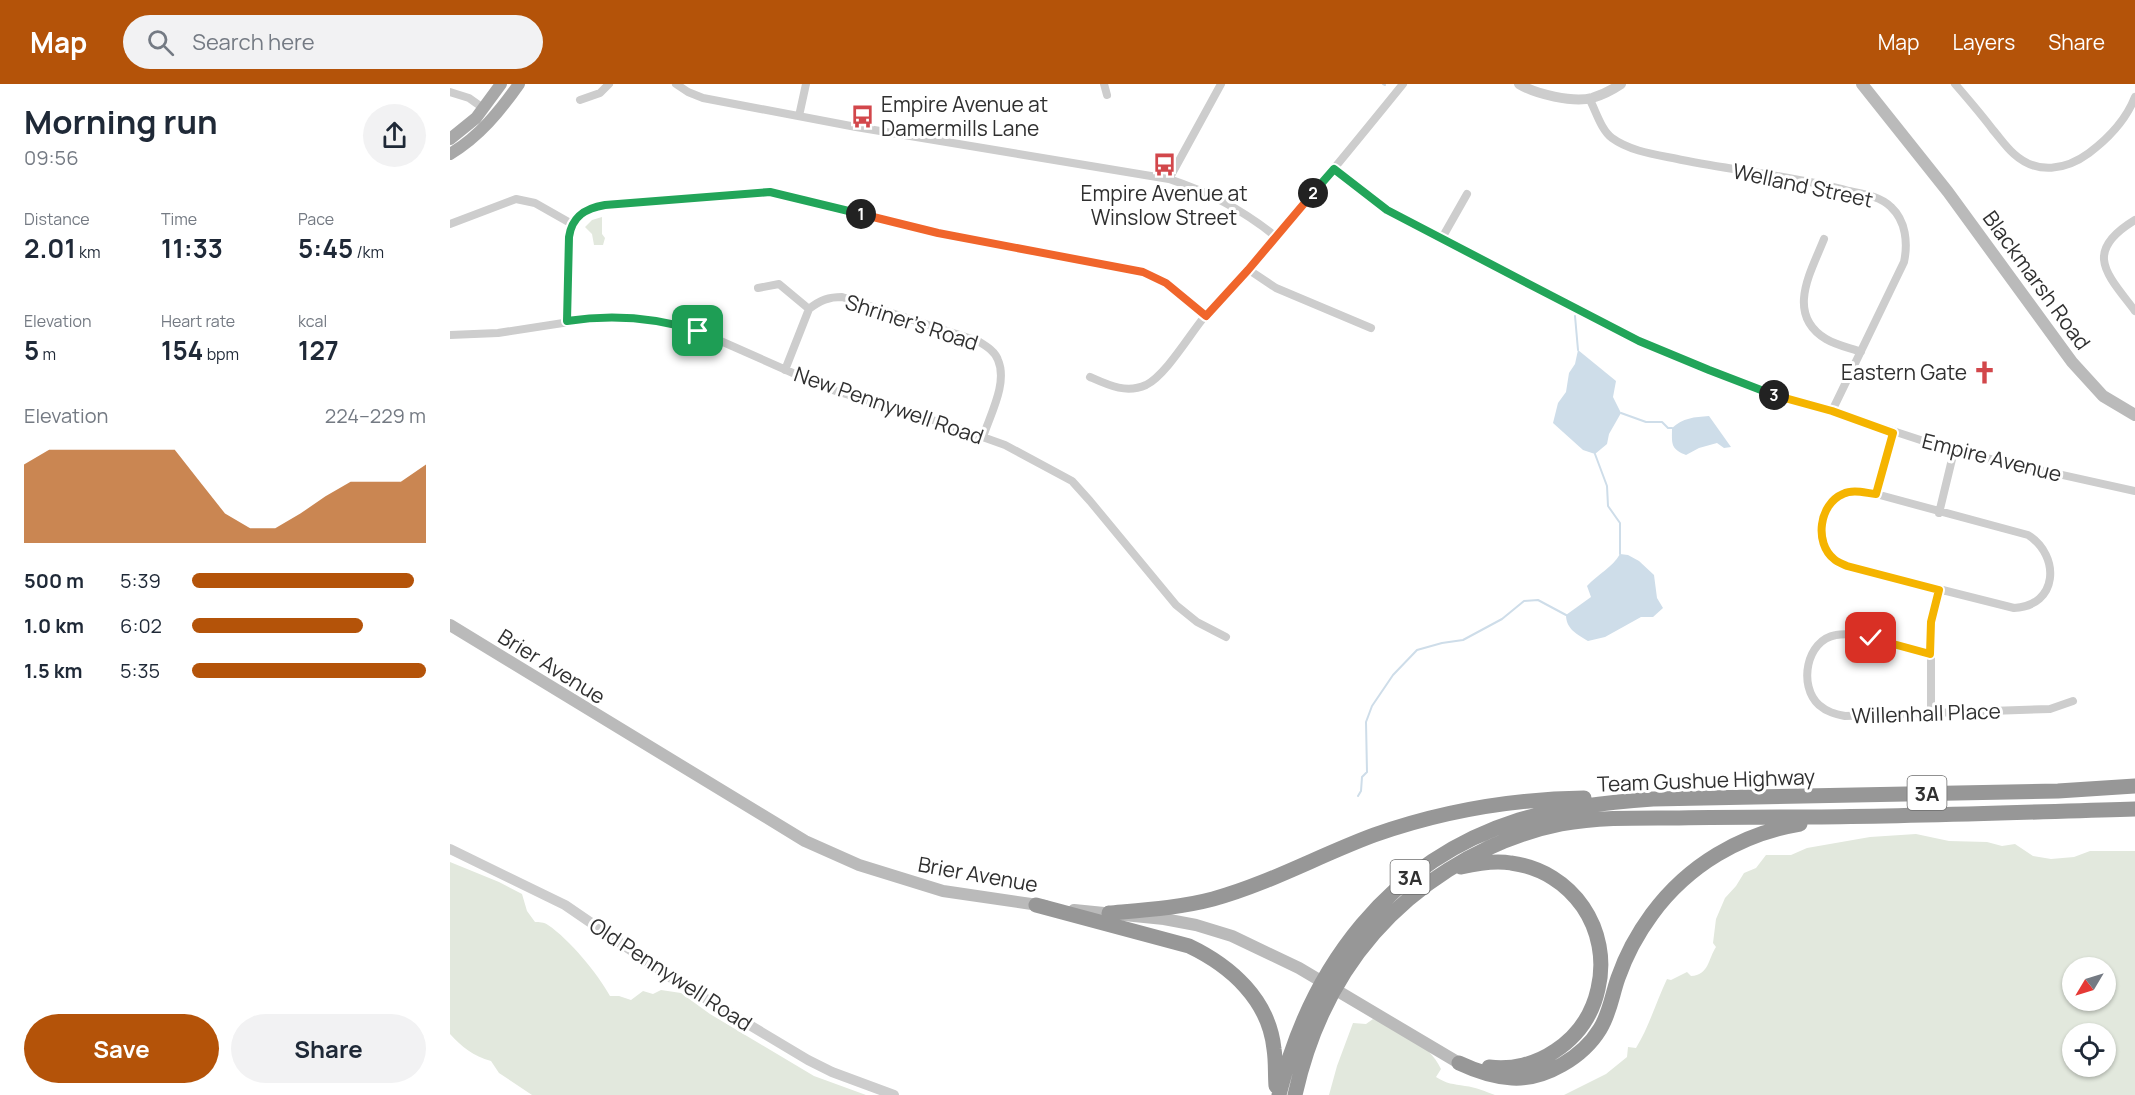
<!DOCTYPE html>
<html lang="en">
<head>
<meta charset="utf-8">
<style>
  :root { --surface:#fff; --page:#f2f2f3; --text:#1f2937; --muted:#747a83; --accent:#b45309 }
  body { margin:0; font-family:Manrope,sans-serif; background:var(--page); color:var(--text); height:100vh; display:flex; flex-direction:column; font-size:22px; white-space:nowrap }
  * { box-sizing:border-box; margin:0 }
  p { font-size:20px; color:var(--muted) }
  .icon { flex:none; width:33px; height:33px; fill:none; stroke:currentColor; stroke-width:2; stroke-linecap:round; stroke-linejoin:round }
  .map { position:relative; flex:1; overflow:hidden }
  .details { display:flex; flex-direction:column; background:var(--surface); width:450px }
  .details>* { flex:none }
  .needle { width:39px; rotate:232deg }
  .buttons { position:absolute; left:1612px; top:873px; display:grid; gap:12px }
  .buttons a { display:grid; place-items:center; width:54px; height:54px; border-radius:50%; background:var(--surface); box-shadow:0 2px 4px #0004; font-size:30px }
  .pin { position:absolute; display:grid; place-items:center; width:51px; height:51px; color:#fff; margin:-26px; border-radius:12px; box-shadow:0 3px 9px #0006 }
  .km { position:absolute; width:30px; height:30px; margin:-15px; border-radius:50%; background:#222; color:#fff; font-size:16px; line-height:30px; text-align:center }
  .round { display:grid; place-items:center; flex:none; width:63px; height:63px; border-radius:32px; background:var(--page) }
  .overview { display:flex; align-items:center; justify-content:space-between; height:102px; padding:0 24px }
  h1 { font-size:33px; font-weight:700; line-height:45px }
  .figures { display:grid; grid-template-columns:repeat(3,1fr); gap:9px; height:102px; padding:6px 24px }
  .figures div { display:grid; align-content:center }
  .figures b { font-size:26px; font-weight:700 }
  .figures small { font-size:16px; font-weight:400 }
  .figures p { font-size:16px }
  .chart { height:168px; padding:12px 24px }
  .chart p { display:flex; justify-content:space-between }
  .chart svg { width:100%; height:108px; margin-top:6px; fill:var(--accent); opacity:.7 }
  .action { display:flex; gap:12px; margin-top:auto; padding:12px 24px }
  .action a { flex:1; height:69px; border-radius:36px; background:var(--accent); color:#fff; font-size:24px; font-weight:700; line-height:69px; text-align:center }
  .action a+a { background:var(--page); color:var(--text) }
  ul { padding:0 24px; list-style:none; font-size:20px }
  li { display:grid; grid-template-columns:96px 72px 1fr; align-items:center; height:45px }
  li i { height:15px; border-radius:8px; background:var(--accent) }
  header { display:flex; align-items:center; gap:36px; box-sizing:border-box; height:84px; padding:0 30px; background:var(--accent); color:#fff }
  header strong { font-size:28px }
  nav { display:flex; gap:33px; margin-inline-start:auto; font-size:21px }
  .search { width:420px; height:54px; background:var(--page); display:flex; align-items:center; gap:15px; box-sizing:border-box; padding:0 21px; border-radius:33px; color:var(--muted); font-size:22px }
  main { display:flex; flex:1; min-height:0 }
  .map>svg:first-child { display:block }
  .green { fill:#e2e8dd; fill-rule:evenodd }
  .water { fill:#cedde9 }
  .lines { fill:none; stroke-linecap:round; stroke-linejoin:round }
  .stream { stroke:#cedde9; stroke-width:2 }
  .minor { stroke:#cdcdcd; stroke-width:8 }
  .tertiary { stroke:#cdcdcd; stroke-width:10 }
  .secondary { stroke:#bababa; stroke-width:12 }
  .primary { stroke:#a8a8a8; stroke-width:12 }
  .motorway { stroke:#979797; stroke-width:15 }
  .split-1-casing { stroke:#fff; stroke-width:12 }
  .split-2-casing { stroke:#fff; stroke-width:12 }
  .split-3-casing { stroke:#fff; stroke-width:12 }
  .split-4-casing { stroke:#fff; stroke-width:12 }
  .split-1 { stroke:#22a559; stroke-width:8 }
  .split-2 { stroke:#f0652b; stroke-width:8 }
  .split-3 { stroke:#22a559; stroke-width:8 }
  .split-4 { stroke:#f5b400; stroke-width:8 }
  .labels { text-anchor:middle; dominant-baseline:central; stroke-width:6; stroke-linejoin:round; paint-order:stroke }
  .shield { fill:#fff; stroke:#6e6e6e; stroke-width:1.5 }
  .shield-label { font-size:20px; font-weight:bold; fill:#303030 }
  .poi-label { font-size:21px; fill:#303030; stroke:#fff; text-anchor:start }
  .street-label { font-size:21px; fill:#303030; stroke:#fff }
</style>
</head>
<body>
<header>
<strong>Map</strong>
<div class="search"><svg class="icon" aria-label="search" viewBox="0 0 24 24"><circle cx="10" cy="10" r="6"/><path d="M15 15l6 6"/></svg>Search here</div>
<nav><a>Map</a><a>Layers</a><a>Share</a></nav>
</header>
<main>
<section class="details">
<div class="overview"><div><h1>Morning run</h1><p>09:56</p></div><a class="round"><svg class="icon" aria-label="share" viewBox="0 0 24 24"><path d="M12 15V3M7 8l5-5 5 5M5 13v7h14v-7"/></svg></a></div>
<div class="figures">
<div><p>Distance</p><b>2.01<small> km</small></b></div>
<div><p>Time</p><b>11:33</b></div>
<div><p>Pace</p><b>5:45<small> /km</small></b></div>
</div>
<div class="figures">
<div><p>Elevation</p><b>5<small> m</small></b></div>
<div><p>Heart rate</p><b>154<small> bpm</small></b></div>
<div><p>kcal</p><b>127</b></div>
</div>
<div class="chart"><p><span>Elevation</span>224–229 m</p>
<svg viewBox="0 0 160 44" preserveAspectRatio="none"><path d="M0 44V12L10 6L20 6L30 6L40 6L50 6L60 6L70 19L80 32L90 38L100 38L110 32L120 25L130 19L140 19L150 19L160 12V44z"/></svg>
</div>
<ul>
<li><b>500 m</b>5:39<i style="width:95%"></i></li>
<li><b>1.0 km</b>6:02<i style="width:73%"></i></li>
<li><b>1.5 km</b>5:35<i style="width:100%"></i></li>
</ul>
<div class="action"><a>Save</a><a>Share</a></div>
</section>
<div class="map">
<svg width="1685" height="1011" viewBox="0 0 1685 1011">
  <rect width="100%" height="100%" fill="#fff"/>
  <path class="green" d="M152,133V150L155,154L153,161H144L142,150L135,143L142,136Z
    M1466,750L1499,757L1537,758L1552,762L1565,760L1583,772L1601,775L1624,773L1640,767H1685V1011H1114L1156,990L1177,973L1178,963L1186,964C1199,943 1206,918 1217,895L1221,896L1237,888L1241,892C1259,891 1258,875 1266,863L1263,859L1266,835L1275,814L1286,802L1294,789L1306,784L1316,771H1341L1357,764L1420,753ZM1623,884H1656V916H1623ZM1623,950H1656V982H1623Z
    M0,778L49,798L72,810L77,827L85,838C89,838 94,838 98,841C119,855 148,890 160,912H169L181,916L193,907L203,910L211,906L231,909L260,930L364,992L416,1011H82L49,989L41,977C23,972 12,963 0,950Z
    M923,935C949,946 979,959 991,985L986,993C997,1000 1003,1000 1015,1002C1026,1003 1036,1008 1045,1011H879L887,982L903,939L916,940Z"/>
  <path class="water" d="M1128,266L1166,297L1163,313L1171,329L1159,350L1157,360L1145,370L1133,366L1103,339L1108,319L1116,308L1119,289L1125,280Z
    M1259,332L1281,363L1274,364L1267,359L1249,364L1236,371C1220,365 1222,359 1222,344C1233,334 1244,333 1259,332Z
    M1170,470L1178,471L1189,477L1204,491L1207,514L1213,524L1203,533H1191L1155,553L1138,557C1127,550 1116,545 1116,531L1141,513L1137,502C1148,490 1162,484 1170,470Z"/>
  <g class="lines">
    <path class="stream" d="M933,0L935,1
      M1125,232L1128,266
      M1171,329L1196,338H1212L1218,344H1222
      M1145,370L1157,402L1158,422L1170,439V470
      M908,712L911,707L912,693L917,688L916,638L922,622L943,591L967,566L992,559L1013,556L1052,535L1074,517L1088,516L1116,531"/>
    <path class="minor" d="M226,0L238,8L253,14L406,43L719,95C759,108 793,126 825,152
      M654,0L657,11
      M1505,0C1518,15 1531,30 1543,46C1550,54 1556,63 1564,70C1587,91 1616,86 1639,69C1659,54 1676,36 1685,13
      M0,8L19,14L33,24
      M1139,14C1146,27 1151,46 1162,54C1181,68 1209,71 1232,76C1287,87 1344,92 1399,107C1413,110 1430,112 1441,123C1456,137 1458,159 1454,178L1382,327
      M130,16L150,9L159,0
      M349,32L356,0
      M884,85L937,126L1189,257L1259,286L1322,310L1382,327L1504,367L1685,407
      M719,95L771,0
      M1685,136C1632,168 1657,190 1685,227
      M0,140L66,115L85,119L122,140
      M992,154L1017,110
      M1374,155C1361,188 1335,230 1376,255C1386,261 1400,264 1411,268
      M799,186L826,204L921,244
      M308,204L329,200L359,225
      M117,237L119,153C122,132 136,124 155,121L320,108L488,149L693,188L716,199L756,232
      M0,251L48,249L152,233L215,238L248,247L379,305L499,341L555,361L622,397L640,417L726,521L747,538L776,553
      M335,286L359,225C370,216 379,213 392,213L528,257C536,262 545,267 548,276C558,299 540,331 533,353
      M640,293C658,301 676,310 696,301C716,291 740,250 755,232C769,216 785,202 799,186C851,125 902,63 953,0
      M1404,407L1426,410L1578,451C1611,472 1608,522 1564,524L1397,482C1393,480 1387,478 1384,475C1358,453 1374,413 1404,407Z
      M1426,410L1443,349
      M1489,429L1504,367
      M1480,570C1456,564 1410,546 1386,551C1356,556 1348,602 1369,621C1377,628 1385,630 1395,632L1600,625L1623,617
      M1481,628V538L1489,506"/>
    <path class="tertiary" d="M1069,0C1085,10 1123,19 1142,14C1152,11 1162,6 1171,0
      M0,765L115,821L226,897L358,976L382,988L444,1011"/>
    <path class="secondary" d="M1412,0L1498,108L1622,278L1653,312L1685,331
      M0,541L355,757L409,781L493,807L595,822
      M624,826L714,835L746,841L782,852L849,884L1009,979"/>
    <path class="primary" d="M0,55L26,34L51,0
      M0,70C29,53 50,27 69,0"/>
    <path class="motorway" d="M1011,783C1028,779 1045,776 1061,779C1123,787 1162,846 1148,905C1142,932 1128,952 1105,967C1086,980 1062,986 1039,983
      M586,821L739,862C781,882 819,916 824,965C826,977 825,990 826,1002
      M659,829C694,826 729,824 763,815C818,800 870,771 924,751C992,727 1062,715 1134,714
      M1009,979C1026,987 1043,993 1062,994C1095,996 1133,973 1150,945C1160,929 1162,911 1168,894C1176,871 1188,849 1202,830C1238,781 1291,750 1350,740
      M829,1011C860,883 939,777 1069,736C1112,723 1158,718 1203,715L1608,707L1685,702
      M845,1011C866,916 915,839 998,786C1033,764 1071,748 1111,740C1150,733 1189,734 1229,734C1276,733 1323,733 1371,733C1476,732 1580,728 1685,725"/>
  </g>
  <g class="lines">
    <defs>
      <path id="split-1" d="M248,247C204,233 162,230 117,237L119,153C122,132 136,124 155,121L320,108L411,130"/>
      <path id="split-2" d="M411,130L488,149L693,188L716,199L756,232L798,186L863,109"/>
      <path id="split-3" d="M863,109L884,85L937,126L1102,212L1189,257L1259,286L1324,311"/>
      <path id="split-4" d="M1324,311L1382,327L1443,349L1426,410C1415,409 1403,405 1393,410C1369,420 1364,459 1384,475C1387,478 1393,480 1397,482L1489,506L1481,538L1480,570L1421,554"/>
    </defs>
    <use href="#split-1" class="split-1-casing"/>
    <use href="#split-2" class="split-2-casing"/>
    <use href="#split-3" class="split-3-casing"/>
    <use href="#split-4" class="split-4-casing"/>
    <use href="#split-1" class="split-1"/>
    <use href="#split-2" class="split-2"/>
    <use href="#split-3" class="split-3"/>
    <use href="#split-4" class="split-4"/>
  </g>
  <defs>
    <symbol id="bus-bare" viewBox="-9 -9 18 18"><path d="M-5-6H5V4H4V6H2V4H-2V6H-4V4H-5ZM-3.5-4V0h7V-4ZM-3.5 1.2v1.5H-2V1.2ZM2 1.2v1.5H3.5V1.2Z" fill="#d2474b" stroke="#fff" stroke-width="2.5" paint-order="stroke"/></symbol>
    <symbol id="church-bare" viewBox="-9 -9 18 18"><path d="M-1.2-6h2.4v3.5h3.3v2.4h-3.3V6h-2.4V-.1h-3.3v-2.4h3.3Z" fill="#d2474b" stroke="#fff" stroke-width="2.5" paint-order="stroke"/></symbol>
  </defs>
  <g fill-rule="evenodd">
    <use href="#bus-bare" x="396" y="16" width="33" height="33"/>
    <use href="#bus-bare" x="698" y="64" width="33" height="33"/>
    <use href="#church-bare" x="1518" y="272" width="33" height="33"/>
  </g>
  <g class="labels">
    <g class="shield">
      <rect x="1457.5" y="692" width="39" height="34" rx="4.5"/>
      <rect x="940.5" y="776" width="39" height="34" rx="4.5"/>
    </g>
    <g class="shield-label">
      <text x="1477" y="709">3A</text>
      <text x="960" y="793">3A</text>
    </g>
    <g class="poi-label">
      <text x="431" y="20">Empire Avenue at<tspan x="431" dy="24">Damermills Lane</tspan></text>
      <text x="714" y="109" text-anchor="middle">Empire Avenue at<tspan x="714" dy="24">Winslow Street</tspan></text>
      <text x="1517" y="288" text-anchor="end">Eastern Gate</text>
    </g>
    <g class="street-label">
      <text transform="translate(1353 101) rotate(12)">Welland Street</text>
      <text transform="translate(1587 196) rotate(54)">Blackmarsh Road</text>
      <text transform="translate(462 238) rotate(18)">Shriner's Road</text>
      <text transform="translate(439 321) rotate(19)">New Pennywell Road</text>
      <text transform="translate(1542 373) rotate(14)">Empire Avenue</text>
      <text transform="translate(102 582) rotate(32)">Brier Avenue</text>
      <text transform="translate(1476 629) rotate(-2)">Willenhall Place</text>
      <text transform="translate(1256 696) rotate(-2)">Team Gushue Highway</text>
      <text transform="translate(528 790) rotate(10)">Brier Avenue</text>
      <text transform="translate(221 890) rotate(33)">Old Pennywell Road</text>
    </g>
  </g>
</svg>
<div class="buttons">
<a><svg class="needle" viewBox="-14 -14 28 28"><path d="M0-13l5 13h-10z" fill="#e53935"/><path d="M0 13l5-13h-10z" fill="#747a83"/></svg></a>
<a><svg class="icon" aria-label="locate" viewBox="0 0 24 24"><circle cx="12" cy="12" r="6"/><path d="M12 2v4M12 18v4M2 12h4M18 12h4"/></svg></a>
</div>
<div class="pin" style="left:248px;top:247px;background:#1e9e55"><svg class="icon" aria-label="arrive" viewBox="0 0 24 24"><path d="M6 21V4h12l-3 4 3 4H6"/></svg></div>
<div class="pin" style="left:1421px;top:554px;background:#d93025"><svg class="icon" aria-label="check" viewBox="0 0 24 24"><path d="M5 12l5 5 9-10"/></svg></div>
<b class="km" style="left:411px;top:130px">1</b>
<b class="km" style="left:863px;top:109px">2</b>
<b class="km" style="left:1324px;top:311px">3</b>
</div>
</main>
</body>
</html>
